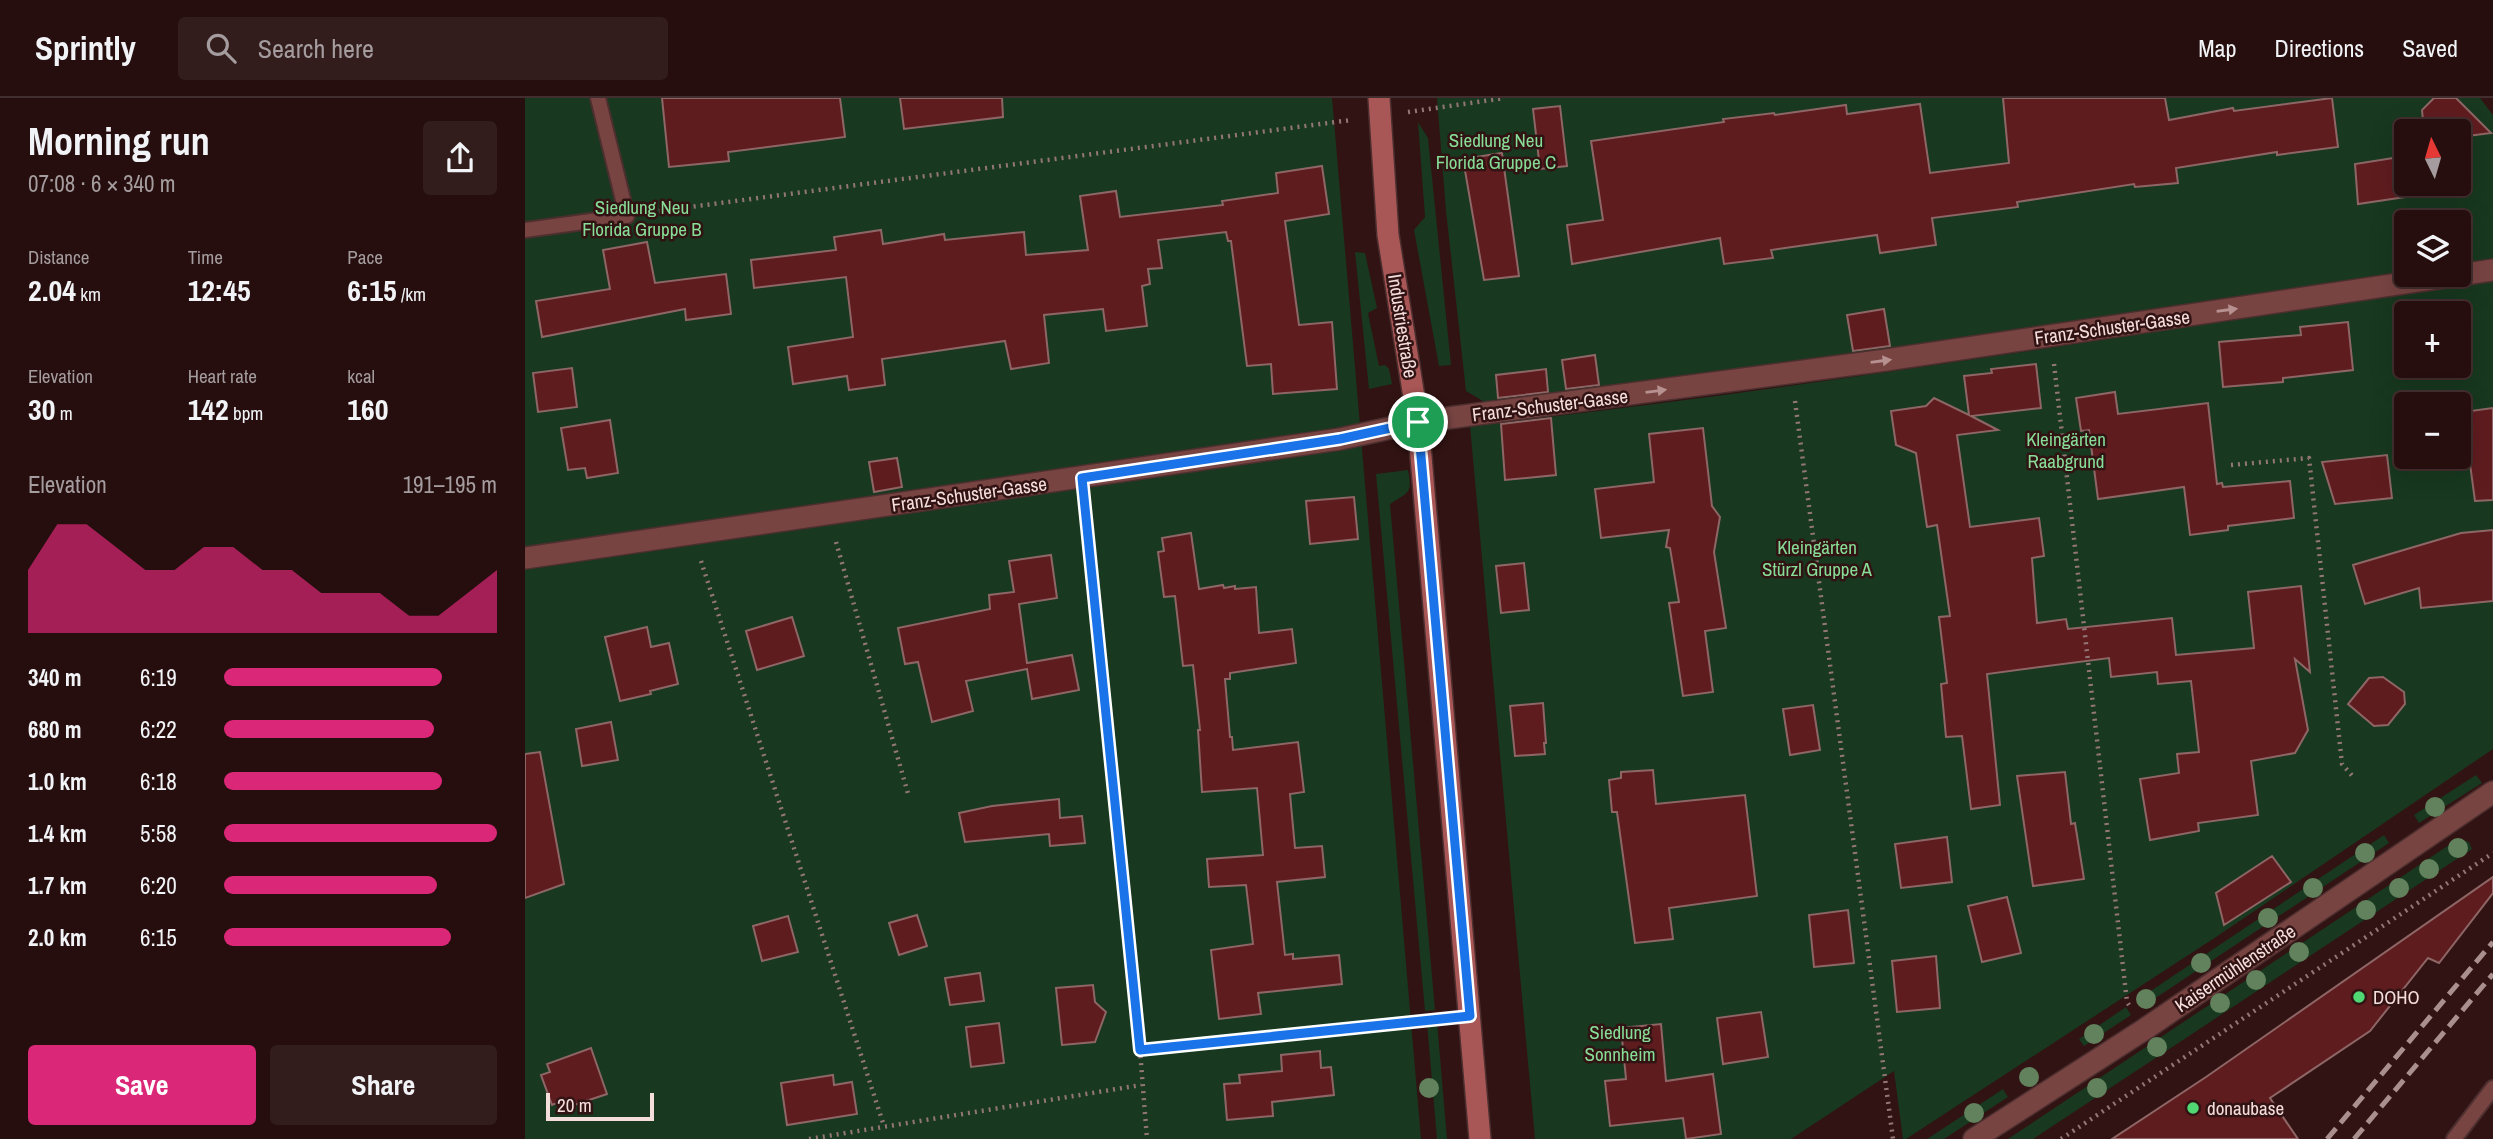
<!DOCTYPE html>
<html lang="en">
<head>
<meta charset="utf-8">
<style>
  :root { --surface:#260e0e; --page:#321c1c; --text:#f1f3f6; --muted:#a49c9e; --line:#422e2e; --accent:#db2777 }
  body { margin:0; font-family:"Archivo Narrow",sans-serif; background:var(--page); color:var(--text); height:100vh; display:flex; flex-direction:column; font-size:26px; white-space:nowrap }
  * { box-sizing:border-box; margin:0 }
  p { font-size:23px; color:var(--muted) }
  .icon { flex:none; width:38px; height:38px; fill:none; stroke:currentColor; stroke-width:2; stroke-linecap:round; stroke-linejoin:round }
  .map { position:relative; flex:1; overflow:hidden }
  .details { display:flex; flex-direction:column; background:var(--surface); width:525px }
  .details>* { flex:none }
  .needle { width:46px; rotate:355deg }
  .fabs { position:absolute; left:1869px; top:21px; display:grid; gap:14px }
  .fabs a { display:grid; place-items:center; width:77px; height:77px; border-radius:7px; background:var(--surface); box-shadow:0 7px 28px #0002,0 0 0 2px var(--line); font-size:35px }
  .scale { position:absolute; left:21px; bottom:18px; width:108px; box-sizing:border-box; padding-left:7px; border:4px solid #f4dedc; border-top:0; font-size:19px; line-height:24px; white-space:nowrap; color:#f4dedc; -webkit-text-stroke:5px #321313; paint-order:stroke }
  .pin { position:absolute; display:grid; place-items:center; width:60px; height:60px; color:#fff; margin:-30px; border:4px solid #fff; border-radius:50%; box-shadow:0 2px 7px #0007 }
  .round { display:grid; place-items:center; flex:none; width:74px; height:74px; border-radius:7px; background:var(--page) }
  .head { display:flex; align-items:center; justify-content:space-between; height:119px; padding:0 28px }
  h1 { font-size:38px; font-weight:700; line-height:52px }
  .metrics { display:grid; grid-template-columns:repeat(3,1fr); gap:10px; height:119px; padding:7px 28px }
  .metrics div { display:grid; align-content:center }
  .metrics b { font-size:30px; font-weight:700 }
  .metrics small { font-size:19px; font-weight:400 }
  .metrics p { font-size:19px }
  .chart { height:196px; padding:14px 28px }
  .chart p { display:flex; justify-content:space-between }
  .chart svg { width:100%; height:126px; margin-top:7px; fill:var(--accent); opacity:.7 }
  .button { display:flex; gap:14px; margin-top:auto; padding:14px 28px }
  .button a { flex:1; height:80px; border-radius:7px; background:var(--accent); color:#fff; font-size:28px; font-weight:700; line-height:80px; text-align:center }
  .button a+a { background:var(--page); color:var(--text) }
  ul { padding:0 28px; list-style:none; font-size:23px }
  li { display:grid; grid-template-columns:112px 84px 1fr; align-items:center; height:52px }
  li i { height:18px; border-radius:9px; background:var(--accent) }
  header { display:flex; align-items:center; gap:42px; box-sizing:border-box; height:98px; padding:0 35px; background:var(--surface); border-bottom:2px solid var(--line) }
  header strong { font-size:33px }
  nav { display:flex; gap:38px; margin-inline-start:auto; font-size:24px }
  .search { width:490px; height:63px; background:var(--page); display:flex; align-items:center; gap:18px; box-sizing:border-box; padding:0 24px; border-radius:7px; color:var(--muted); font-size:26px }
  main { display:flex; flex:1; min-height:0 }
  .map>svg:first-child { display:block }
  .green { fill:#18381f; fill-rule:evenodd }
  .building { fill:#5f1c1f; stroke:#8d6665; stroke-width:2 }
  .lines { fill:none; stroke-linecap:round; stroke-linejoin:round }
  .lane-casing { stroke:#4d2f2f; stroke-width:18 }
  .street-casing { stroke:#4d2f2f; stroke-width:24 }
  .secondary-casing { stroke:#4d2f2f; stroke-width:24 }
  .path { stroke:#927776; stroke-width:4.5; stroke-dasharray:2 5; stroke-linecap:butt }
  .lane { stroke:#774442; stroke-width:14 }
  .street { stroke:#774442; stroke-width:21 }
  .secondary { stroke:#a95756; stroke-width:21 }
  .rail { stroke:#a98f8e; stroke-width:5; stroke-dasharray:14 7; stroke-linecap:butt }
  .tree { fill:#61825c }
  .oneway { fill:#b6918f }
  .route-casing { stroke:#fff; stroke-width:14 }
  .route { stroke:#1a73e8; stroke-width:9 }
  .poi-dot { fill:#51d674; stroke:#321313; stroke-width:2.5 }
  .labels { text-anchor:middle; dominant-baseline:central; stroke-width:5; stroke-linejoin:round; paint-order:stroke }
  .park-label { font-size:19px; fill:#87dd97; stroke:#321313 }
  .street-label { font-size:19px; fill:#f4dedc; stroke:#321313 }
  .poi-label { font-size:19px; fill:#f4dedc; stroke:#321313; text-anchor:start }
</style>
</head>
<body>
<header>
<strong>Sprintly</strong>
<div class="search"><svg class="icon" aria-label="search" viewBox="0 0 24 24"><circle cx="10" cy="10" r="6"/><path d="M15 15l6 6"/></svg>Search here</div>
<nav><a>Map</a><a>Directions</a><a>Saved</a></nav>
</header>
<main>
<section class="details">
<div class="head"><div><h1>Morning run</h1><p>07:08 · 6 × 340 m</p></div><a class="round"><svg class="icon" aria-label="share" viewBox="0 0 24 24"><path d="M12 15V3M7 8l5-5 5 5M5 13v7h14v-7"/></svg></a></div>
<div class="metrics">
<div><p>Distance</p><b>2.04<small> km</small></b></div>
<div><p>Time</p><b>12:45</b></div>
<div><p>Pace</p><b>6:15<small> /km</small></b></div>
</div>
<div class="metrics">
<div><p>Elevation</p><b>30<small> m</small></b></div>
<div><p>Heart rate</p><b>142<small> bpm</small></b></div>
<div><p>kcal</p><b>160</b></div>
</div>
<div class="chart"><p><span>Elevation</span>191–195 m</p>
<svg viewBox="0 0 160 44" preserveAspectRatio="none"><path d="M0 44V22L10 6L20 6L30 14L40 22L50 22L60 14L70 14L80 22L90 22L100 30L110 30L120 30L130 38L140 38L150 30L160 22V44z"/></svg>
</div>
<ul>
<li><b>340 m</b>6:19<i style="width:80%"></i></li>
<li><b>680 m</b>6:22<i style="width:77%"></i></li>
<li><b>1.0 km</b>6:18<i style="width:80%"></i></li>
<li><b>1.4 km</b>5:58<i style="width:100%"></i></li>
<li><b>1.7 km</b>6:20<i style="width:78%"></i></li>
<li><b>2.0 km</b>6:15<i style="width:83%"></i></li>
</ul>
<div class="button"><a>Save</a><a>Share</a></div>
</section>
<div class="map">
<svg width="1968" height="1041" viewBox="0 0 1968 1041">
  <rect width="100%" height="100%" fill="#321313"/>
  <path class="green" d="M0,0H807L896,1041H0Z
    M912,0H1955L1968,17V163L1934,168V124H1881V176L1150,284L963,306L941,293L921,113ZM1881,33H1934V86H1881Z
    M893,24L903,40L926,267L914,268L889,132L900,119Z
    M830,154L840,155L852,210L843,215L854,268L860,267L864,271L867,286L844,291Z
    M1968,183V651L1691,839L1381,1041H1378L1369,973L1266,1041H1010L945,328C1288,291 1627,232 1968,183ZM1881,215H1934V268H1881ZM1881,306H1934V359H1881Z
    M883,372C888,396 883,394 865,406L910,912L900,913L851,376Z
    M1951,677L1957,685L1894,725L1889,717Z
    M1859,737L1864,745L1617,909L1612,902Z
    M1933,741L1944,744L1947,751L1508,1041H1483Z
    M1601,909L1606,917L1559,948L1554,941Z
    M912,924L922,1041H912L902,925Z
    M1478,991L1483,999L1419,1041H1402Z"/>
  <path class="building" d="M137,0H315L320,39L203,54L204,63L144,69Z
    M375,0H477L478,19L379,31Z
    M1478,0H1640L1644,22L1708,10L1709,13L1807,0L1813,49L1752,57V54L1651,70L1653,85L1610,89L1609,86L1492,104L1493,109L1407,120L1411,147L1355,155L1352,137L1246,152L1248,160L1199,166L1195,140L1047,166L1042,127L1078,122L1066,43L1199,24L1198,21L1249,15L1250,17L1321,7L1322,16L1395,6L1405,75L1484,65Z
    M1909,0H1931L1966,35L1934,39V33H1899L1897,12Z
    M1035,8L1042,68L1015,71L1008,11Z
    M977,55L994,178L959,182L938,61Z
    M1881,58V86H1920L1921,93L1833,106L1830,66Z
    M797,68L804,116L760,123L774,227L807,224L812,291L748,296L746,266L722,268L706,143H703L701,134L633,142L637,170L623,171L625,186L617,188L622,228L581,233L578,211L519,217L524,265L486,271L480,243L357,261L360,287L324,292L322,278L268,286L263,249L328,239L321,179L229,190L226,162L311,152L309,139L356,132L358,146L419,136L420,142L499,134L501,157L563,152L555,98L591,93L595,119L698,107L697,103L753,95L751,75Z
    M122,144L130,185L201,176L206,216L161,222L160,211L17,239L11,203L85,191L78,152Z
    M1359,211L1365,248L1328,253L1322,217Z
    M1823,224L1828,272L1758,280V284L1698,289L1694,244L1776,237L1775,229Z
    M1070,257L1074,287L1041,291L1037,262Z
    M1511,266L1516,310L1446,318L1473,332L1432,337L1445,429L1514,420L1519,458L1507,460L1512,525L1541,521L1543,531L1647,520L1651,557L1729,550L1723,494L1776,488L1785,574L1770,561L1783,632L1770,655L1726,663L1733,717L1673,725L1674,733L1625,742L1615,681L1654,675L1652,656L1674,654L1666,583L1633,586L1632,574L1586,579L1584,560L1462,576L1475,707L1446,711L1437,638L1421,639L1416,586L1422,585L1414,519L1425,518L1412,427L1402,429L1391,355L1371,347L1366,313L1401,308L1409,300L1444,317L1439,278L1467,275L1466,271Z
    M47,270L52,309L13,314L8,275Z
    M1021,271L1023,294L973,300L971,277Z
    M1590,294L1593,316L1683,305L1692,386L1697,385L1698,389L1765,383L1769,420L1703,428V432L1665,437L1659,389L1573,401L1564,332L1556,333L1551,300Z
    M1968,310V402L1950,403L1938,314Z
    M1026,320L1031,377L980,382L976,326Z
    M85,322L93,375L62,380L60,370L43,372L36,330Z
    M1178,330L1187,408L1195,419L1189,454L1201,530L1180,533L1188,594L1158,598L1144,505L1154,504L1145,450L1141,449L1144,432L1076,440L1070,391L1129,384L1124,336Z
    M1862,357L1867,400L1810,406L1797,364Z
    M372,360L377,389L349,394L344,364Z
    M829,399L833,441L785,446L781,403Z
    M1968,432V503L1896,510L1894,490L1840,506L1828,467L1936,435Z
    M666,435L674,491L698,487L699,490L710,488V491L731,489L734,535L767,531L771,565L705,575V581H700L705,639H707L708,652L773,644L779,694L765,696L770,750L797,748L800,779L752,784L760,857L768,856V861L814,857L817,886L733,895L736,916L694,921L686,852L728,846L721,787L684,789L682,761L738,757L732,690L677,694L673,632H675L668,567L658,568L650,498L639,499L633,454L639,453L637,440Z
    M526,457L532,500L494,506L502,565L547,557L554,592L507,601L502,571L441,583L448,613L407,624L393,564L380,566L373,530L465,511L464,497L489,494L484,463Z
    M999,465L1004,512L976,515L971,468Z
    M267,519L279,558L232,572L221,533Z
    M122,529L126,549L144,545L153,586L125,593L126,596L95,603L80,539Z
    M1858,579L1879,594L1880,606L1863,627L1849,628L1823,606L1844,580Z
    M1018,605L1021,645H1019L1020,656L990,658L985,608Z
    M1288,607L1295,652L1265,657L1258,611Z
    M86,624L93,662L57,668L51,631Z
    M15,654L39,786L0,800V656Z
    M1128,672L1131,706L1220,697L1232,798L1144,810L1148,841L1110,845L1092,714H1087L1084,682L1096,680V674Z
    M1540,674L1546,726L1550,725L1559,781L1508,788L1492,678Z
    M534,701L535,720L557,718L560,745L525,748L524,736L440,744L434,715L467,708Z
    M1422,739L1427,784L1376,790L1370,746Z
    M1747,758L1766,784L1699,827L1691,795Z
    M1968,779V795L1914,865L1903,860L1845,933L1745,1000L1773,1041H1587L1681,979Z
    M1482,799L1496,855L1457,864L1443,808Z
    M1323,812L1329,865L1289,869L1284,817Z
    M392,817L402,848L374,857L364,825Z
    M263,818L273,854L237,863L228,828Z
    M1411,858L1415,910L1372,914L1367,863Z
    M455,875L459,903L425,907L420,880Z
    M568,887L570,904L581,914L570,944L537,947L531,890Z
    M1236,914L1243,959L1198,966L1192,920Z
    M474,925L479,965L446,969L441,929Z
    M1136,926L1141,983L1188,976L1196,1036L1161,1041L1158,1020L1085,1028L1080,983L1101,981L1096,930Z
    M66,950L82,996L40,1010L37,1003L27,1007L16,977L25,974L22,966Z
    M795,953L796,970L806,969L809,997L747,1004L748,1018L702,1022L699,986L715,985L714,977L757,973L756,957Z
    M308,977L309,987L327,984L332,1016L262,1027L256,985Z"/>
  <g class="lines">
    <defs>
      <path id="lane" d="M0,132L102,118L73,0
        M1929,1041L1968,990"/>
      <path id="street" d="M0,460L815,341L893,324L1361,262L1968,172
        M1449,1041L1620,931L1968,694"/>
      <path id="secondary" d="M854,0L863,137L893,324L955,1041"/>
    </defs>
    <use href="#lane" class="lane-casing"/>
    <use href="#street" class="street-casing"/>
    <use href="#secondary" class="secondary-casing"/>
    <path class="path" d="M883,14L980,0
      M127,114L826,22
      M1529,266L1602,904L1604,907
      M1270,303L1368,1041
      M1706,367L1784,360L1817,666L1830,681
      M560,408L615,952L622,1041
      M311,444L384,699
      M176,463L359,1028
      M615,952L917,920
      M284,1041L616,987
      M1536,1041L1968,755"/>
    <use href="#lane" class="lane"/>
    <use href="#street" class="street"/>
    <use href="#secondary" class="secondary"/>
    <path class="rail" d="M1802,1041L1968,844
      M1829,1041L1968,876"/>
  </g>
  <g class="tree">
    <circle cx="1910" cy="709" r="10"/>
    <circle cx="1933" cy="750" r="10"/>
    <circle cx="1840" cy="755" r="10"/>
    <circle cx="1904" cy="771" r="10"/>
    <circle cx="1788" cy="790" r="10"/>
    <circle cx="1874" cy="790" r="10"/>
    <circle cx="1841" cy="812" r="10"/>
    <circle cx="1743" cy="820" r="10"/>
    <circle cx="1774" cy="854" r="10"/>
    <circle cx="1676" cy="865" r="10"/>
    <circle cx="1731" cy="882" r="10"/>
    <circle cx="1621" cy="901" r="10"/>
    <circle cx="1695" cy="905" r="10"/>
    <circle cx="1569" cy="936" r="10"/>
    <circle cx="1632" cy="949" r="10"/>
    <circle cx="1504" cy="979" r="10"/>
    <circle cx="904" cy="990" r="10"/>
    <circle cx="1572" cy="990" r="10"/>
    <circle cx="1449" cy="1015" r="10"/>
  </g>
  <defs><path id="oneway-solid" d="M-6-.8H1V-3.2L6.5 0L1 3.2V.8H-6Z" transform="scale(1.75)"/></defs>
  <g class="oneway">
    <use href="#oneway-solid" transform="translate(1702 212) rotate(-8)"/>
    <use href="#oneway-solid" transform="translate(1356 263) rotate(-8)"/>
    <use href="#oneway-solid" transform="translate(1131 293) rotate(-7)"/>
  </g>
  <g class="lines">
    <defs>
      <path id="route" d="M893,324L945,918L615,952L557,380L815,341Z"/>
    </defs>
    <use href="#route" class="route-casing"/>
    <use href="#route" class="route"/>
  </g>
  <g class="poi-dot">
    <circle cx="1834" cy="899" r="7"/>
    <circle cx="1668" cy="1010" r="7"/>
  </g>
  <g class="labels">
    <g class="park-label">
      <text x="971" y="42">Siedlung Neu<tspan x="971" dy="22">Florida Gruppe C</tspan></text>
      <text x="117" y="109">Siedlung Neu<tspan x="117" dy="22">Florida Gruppe B</tspan></text>
      <text x="1541" y="341">Kleingärten<tspan x="1541" dy="22">Raabgrund</tspan></text>
      <text x="1292" y="449">Kleingärten<tspan x="1292" dy="22">Stürzl Gruppe A</tspan></text>
      <text x="1095" y="934">Siedlung<tspan x="1095" dy="22">Sonnheim</tspan></text>
    </g>
    <g class="street-label">
      <text transform="translate(878 228) rotate(81)">Industriestraße</text>
      <text transform="translate(1587 229) rotate(-8)">Franz-Schuster-Gasse</text>
      <text transform="translate(1025 307) rotate(-7)">Franz-Schuster-Gasse</text>
      <text transform="translate(444 396) rotate(-8)">Franz-Schuster-Gasse</text>
      <text transform="translate(1710 870) rotate(-34)">Kaisermühlenstraße</text>
    </g>
    <g class="poi-label">
      <text x="1848" y="899">DOHO</text>
      <text x="1682" y="1010">donaubase</text>
    </g>
  </g>
</svg>
<div class="fabs">
<a><svg class="needle" viewBox="-14 -14 28 28"><path d="M0-13l5 13h-10z" fill="#e53935"/><path d="M0 13l5-13h-10z" fill="#a49c9e"/></svg></a>
<a><svg class="icon" aria-label="layers" viewBox="0 0 24 24"><path d="M12 4l9 5-9 5-9-5zM3 14l9 5 9-5"/></svg></a>
<a>+</a>
<a>−</a>
</div>
<div class="scale">20 m</div>
<div class="pin" style="left:893px;top:324px;background:#1e9e55"><svg class="icon" aria-label="arrive" viewBox="0 0 24 24"><path d="M6 21V4h12l-3 4 3 4H6"/></svg></div>
</div>
</main>
</body>
</html>
